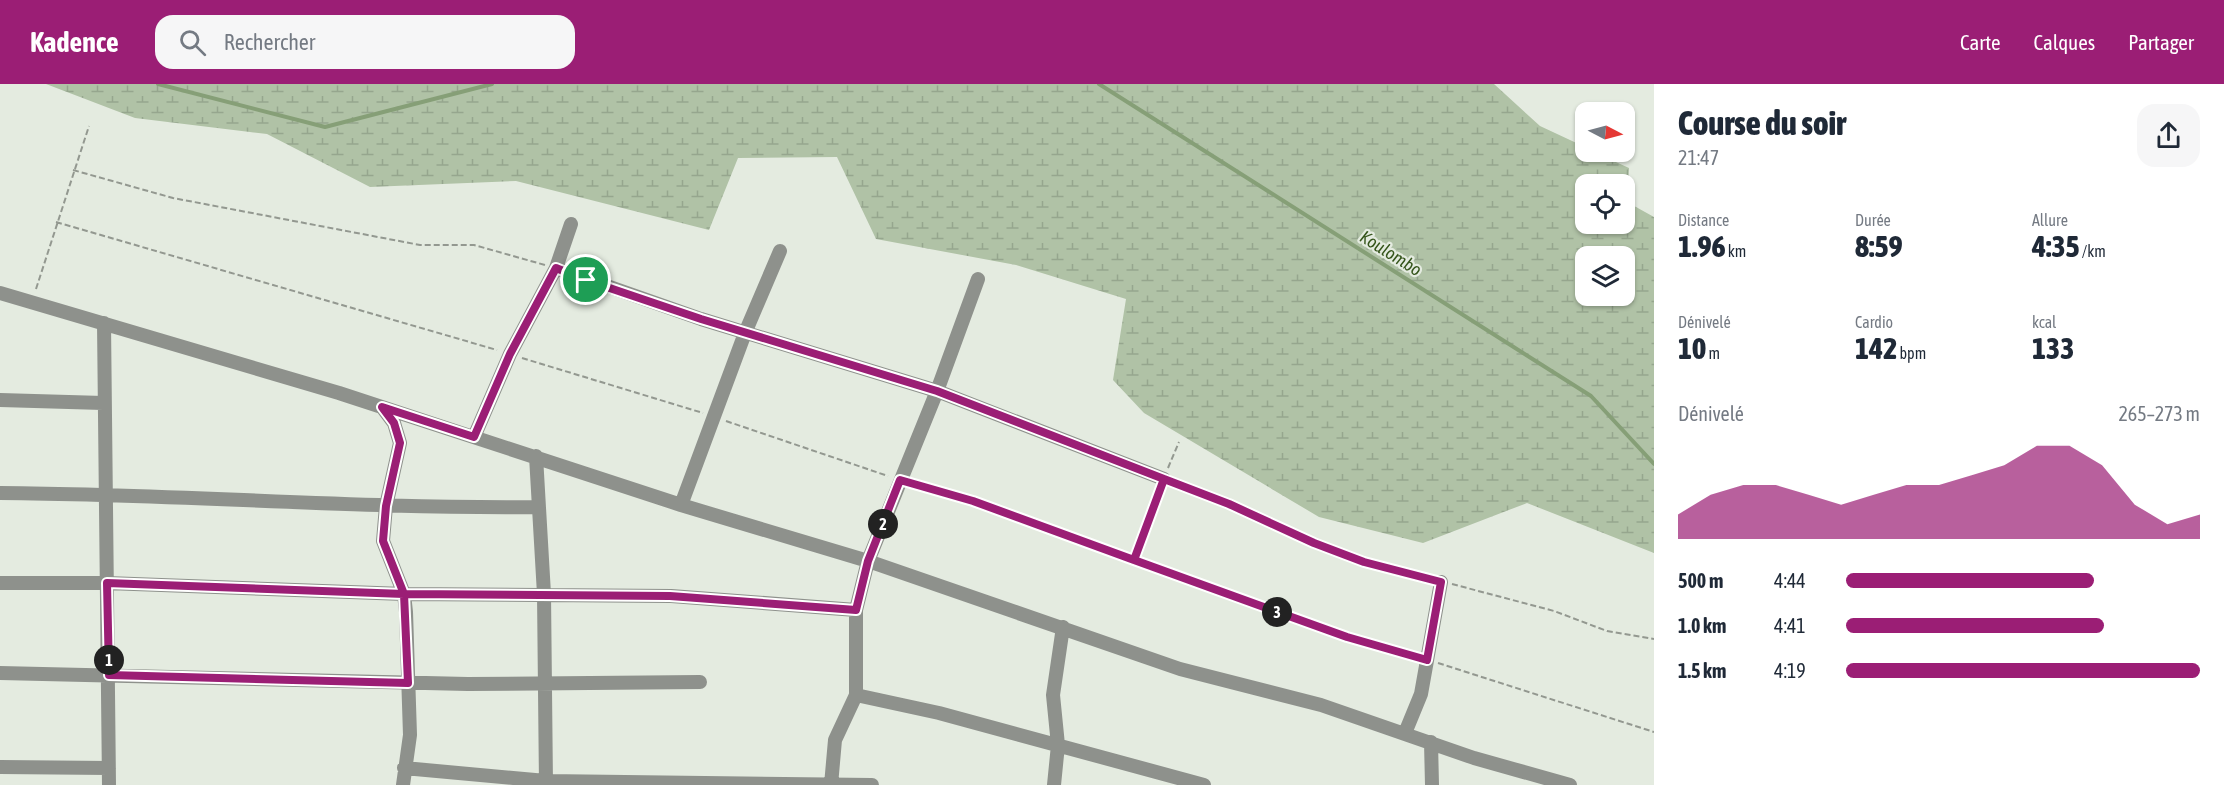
<!DOCTYPE html>
<html lang="fr">
<head>
<meta charset="utf-8">
<style>
  :root { --surface:#fff; --page:#f6f6f7; --text:#1f2937; --muted:#747a83; --accent:#9b1e75 }
  body { margin:0; font-family:"Asap Condensed",sans-serif; background:var(--page); color:var(--text); height:100vh; display:flex; flex-direction:column; font-size:22px; white-space:nowrap }
  * { box-sizing:border-box; margin:0 }
  p { font-size:20px; color:var(--muted) }
  .icon { flex:none; width:33px; height:33px; fill:none; stroke:currentColor; stroke-width:2; stroke-linecap:round; stroke-linejoin:round }
  .map { position:relative; flex:1; overflow:hidden }
  .side { display:flex; flex-direction:column; background:var(--surface); width:570px }
  .side>* { flex:none }
  .needle { width:39px; rotate:96deg }
  .tools { position:absolute; left:1575px; top:18px; display:grid; gap:12px }
  .tools a { display:grid; place-items:center; width:60px; height:60px; border-radius:12px; background:var(--surface); box-shadow:0 2px 4px #0004; font-size:30px }
  .pin { position:absolute; display:grid; place-items:center; width:51px; height:51px; color:#fff; margin:-26px; border:3px solid #fff; border-radius:50%; box-shadow:0 2px 6px #0007 }
  .km { position:absolute; width:30px; height:30px; margin:-15px; border-radius:50%; background:#222; color:#fff; font-size:16px; line-height:30px; text-align:center }
  .round { display:grid; place-items:center; flex:none; width:63px; height:63px; border-radius:18px; background:var(--page) }
  .headline { display:flex; align-items:center; justify-content:space-between; height:102px; padding:0 24px }
  h1 { font-size:33px; font-weight:800; line-height:45px }
  .metrics { display:grid; grid-template-columns:repeat(3,1fr); gap:9px; height:102px; padding:6px 24px }
  .metrics div { display:grid; align-content:center }
  .metrics b { font-size:30px; font-weight:800 }
  .metrics small { font-size:16px; font-weight:400 }
  .metrics p { font-size:16px }
  .chart { height:168px; padding:12px 24px }
  .chart p { display:flex; justify-content:space-between }
  .chart svg { width:100%; height:108px; margin-top:6px; fill:var(--accent); opacity:.7 }
  ul { padding:0 24px; list-style:none; font-size:20px }
  li { display:grid; grid-template-columns:96px 72px 1fr; align-items:center; height:45px }
  li i { height:15px; border-radius:8px; background:var(--accent) }
  header { display:flex; align-items:center; gap:36px; box-sizing:border-box; height:84px; padding:0 30px; background:var(--accent); color:#fff }
  header strong { font-size:28px }
  nav { display:flex; gap:33px; margin-inline-start:auto; font-size:21px }
  .search { width:420px; height:54px; background:var(--page); display:flex; align-items:center; gap:15px; box-sizing:border-box; padding:0 21px; border-radius:18px; color:var(--muted); font-size:22px }
  main { display:flex; flex:1; min-height:0 }
  .map>svg:first-child { display:block }
  .wetland { fill:url(#wetland-marsh); fill-rule:evenodd }
  .lines { fill:none; stroke-linecap:round; stroke-linejoin:round }
  .stream { stroke:#869f77; stroke-width:4 }
  .path { stroke:#939890; stroke-width:2; stroke-dasharray:6 3; stroke-linecap:butt }
  .minor { stroke:#8e918c; stroke-width:14 }
  .route-casing { stroke:#fff; stroke-width:12 }
  .route { stroke:#9b1e75; stroke-width:8 }
  .labels { text-anchor:middle; dominant-baseline:central; stroke-width:4.5; stroke-linejoin:round; paint-order:stroke }
  .water-label { font-size:18px; font-style:italic; fill:#35551b; stroke:#e4ebe0 }
</style>
</head>
<body>
<header>
<strong>Kadence</strong>
<div class="search"><svg class="icon" aria-label="search" viewBox="0 0 24 24"><circle cx="10" cy="10" r="6"/><path d="M15 15l6 6"/></svg>Rechercher</div>
<nav><a>Carte</a><a>Calques</a><a>Partager</a></nav>
</header>
<main>
<div class="map">
<svg width="1654" height="701" viewBox="0 0 1654 701">
  <defs>
    <pattern id="wetland-marsh" width="20" height="14" patternUnits="userSpaceOnUse" patternTransform="scale(1.5)"><rect width="20" height="14" fill="#b0c2a6"/><path d="M1 5h8M5 5V1M11 12h8M15 12V8" fill="none" stroke="#96a68e"/></pattern>
  </defs>
  <rect width="100%" height="100%" fill="#e4ebe0"/>
  <path class="wetland" d="M46,0H1494L1540,42L1585,63L1586,68H1594L1629,84L1627,118L1654,133V469L1527,419L1423,459L1319,433L1144,329L1113,296L1126,215L1016,181L876,155L837,73L738,74L709,146L516,97L370,103L267,50L135,34ZM1586,100H1624V140H1586ZM1586,172H1624V212H1586Z"/>
  <g class="lines">
    <path class="stream" d="M158,0L325,43L492,0
      M1099,0L1591,312L1654,380"/>
    <path class="path" d="M73,86L173,114L420,161H474L545,181
      M56,138L497,266
      M36,205L89,42
      M522,274L703,329
      M726,337L888,392
      M1168,384L1179,358
      M914,400L973,417L1347,553L1416,573
      M1176,400C1261,432 1340,474 1429,495
      M1134,476L1160,406
      M1452,500L1554,527L1607,547L1654,555
      M1438,579L1654,648"/>
    <path class="minor" d="M556,184L701,235L937,307L1164,395
      M0,209L339,309L681,421L868,477L1180,585L1321,621L1474,674L1570,701
      M104,239L109,701
      M0,316L103,319
      M382,323L394,339L400,359L386,422L383,457L404,510L406,528L410,651L403,701
      M474,353L510,270L556,184L571,140
      M536,372L544,510L546,701
      M0,409C180,410 359,425 539,423
      M681,421L745,249L780,167
      M0,499H107L404,510L671,512L856,526
      M0,589L468,600L700,598
      M856,611L939,629L1204,701
      M1405,649L1421,610L1441,498
      M1431,658L1432,701
      M0,683L109,684
      M404,684L546,697L872,701
      M831,701L835,656L856,611V526L868,477L937,307L978,195
      M1054,701L1058,661L1053,611L1063,543"/>
  </g>
  <g class="lines">
    <defs>
      <path id="route" d="M586,196L556,184L510,270L474,353L382,323L394,339L400,359L386,422L383,457L404,510L408,599L109,591L107,499L404,510L670,512L856,526L868,477L900,396L973,417L1134,476L1164,395L1229,420L1314,459L1364,478L1441,498L1427,576L1347,553L1134,476L1164,395L937,307L701,235L586,196"/>
    </defs>
    <use href="#route" class="route-casing"/>
    <use href="#route" class="route"/>
  </g>
  <g class="labels">
    <g class="water-label">
      <text transform="translate(1391 169) rotate(32)">Koulombo</text>
    </g>
  </g>
</svg>
<div class="tools">
<a><svg class="needle" viewBox="-14 -14 28 28"><path d="M0-13l5 13h-10z" fill="#e53935"/><path d="M0 13l5-13h-10z" fill="#747a83"/></svg></a>
<a><svg class="icon" aria-label="locate" viewBox="0 0 24 24"><circle cx="12" cy="12" r="6"/><path d="M12 2v4M12 18v4M2 12h4M18 12h4"/></svg></a>
<a><svg class="icon" aria-label="layers" viewBox="0 0 24 24"><path d="M12 4l9 5-9 5-9-5zM3 14l9 5 9-5"/></svg></a>
</div>
<div class="pin" style="left:586px;top:196px;background:#1e9e55"><svg class="icon" aria-label="arrive" viewBox="0 0 24 24"><path d="M6 21V4h12l-3 4 3 4H6"/></svg></div>
<b class="km" style="left:109px;top:576px">1</b>
<b class="km" style="left:883px;top:440px">2</b>
<b class="km" style="left:1277px;top:528px">3</b>
</div>
<section class="side">
<div class="headline"><div><h1>Course du soir</h1><p>21:47</p></div><a class="round"><svg class="icon" aria-label="share" viewBox="0 0 24 24"><path d="M12 15V3M7 8l5-5 5 5M5 13v7h14v-7"/></svg></a></div>
<div class="metrics">
<div><p>Distance</p><b>1.96<small> km</small></b></div>
<div><p>Durée</p><b>8:59</b></div>
<div><p>Allure</p><b>4:35<small> /km</small></b></div>
</div>
<div class="metrics">
<div><p>Dénivelé</p><b>10<small> m</small></b></div>
<div><p>Cardio</p><b>142<small> bpm</small></b></div>
<div><p>kcal</p><b>133</b></div>
</div>
<div class="chart"><p><span>Dénivelé</span>265–273 m</p>
<svg viewBox="0 0 160 44" preserveAspectRatio="none"><path d="M0 44V34L10 26L20 22L30 22L40 26L50 30L60 26L70 22L80 22L90 18L100 14L110 6L120 6L130 14L140 30L150 38L160 34V44z"/></svg>
</div>
<ul>
<li><b>500 m</b>4:44<i style="width:70%"></i></li>
<li><b>1.0 km</b>4:41<i style="width:73%"></i></li>
<li><b>1.5 km</b>4:19<i style="width:100%"></i></li>
</ul>
</section>
</main>
</body>
</html>
